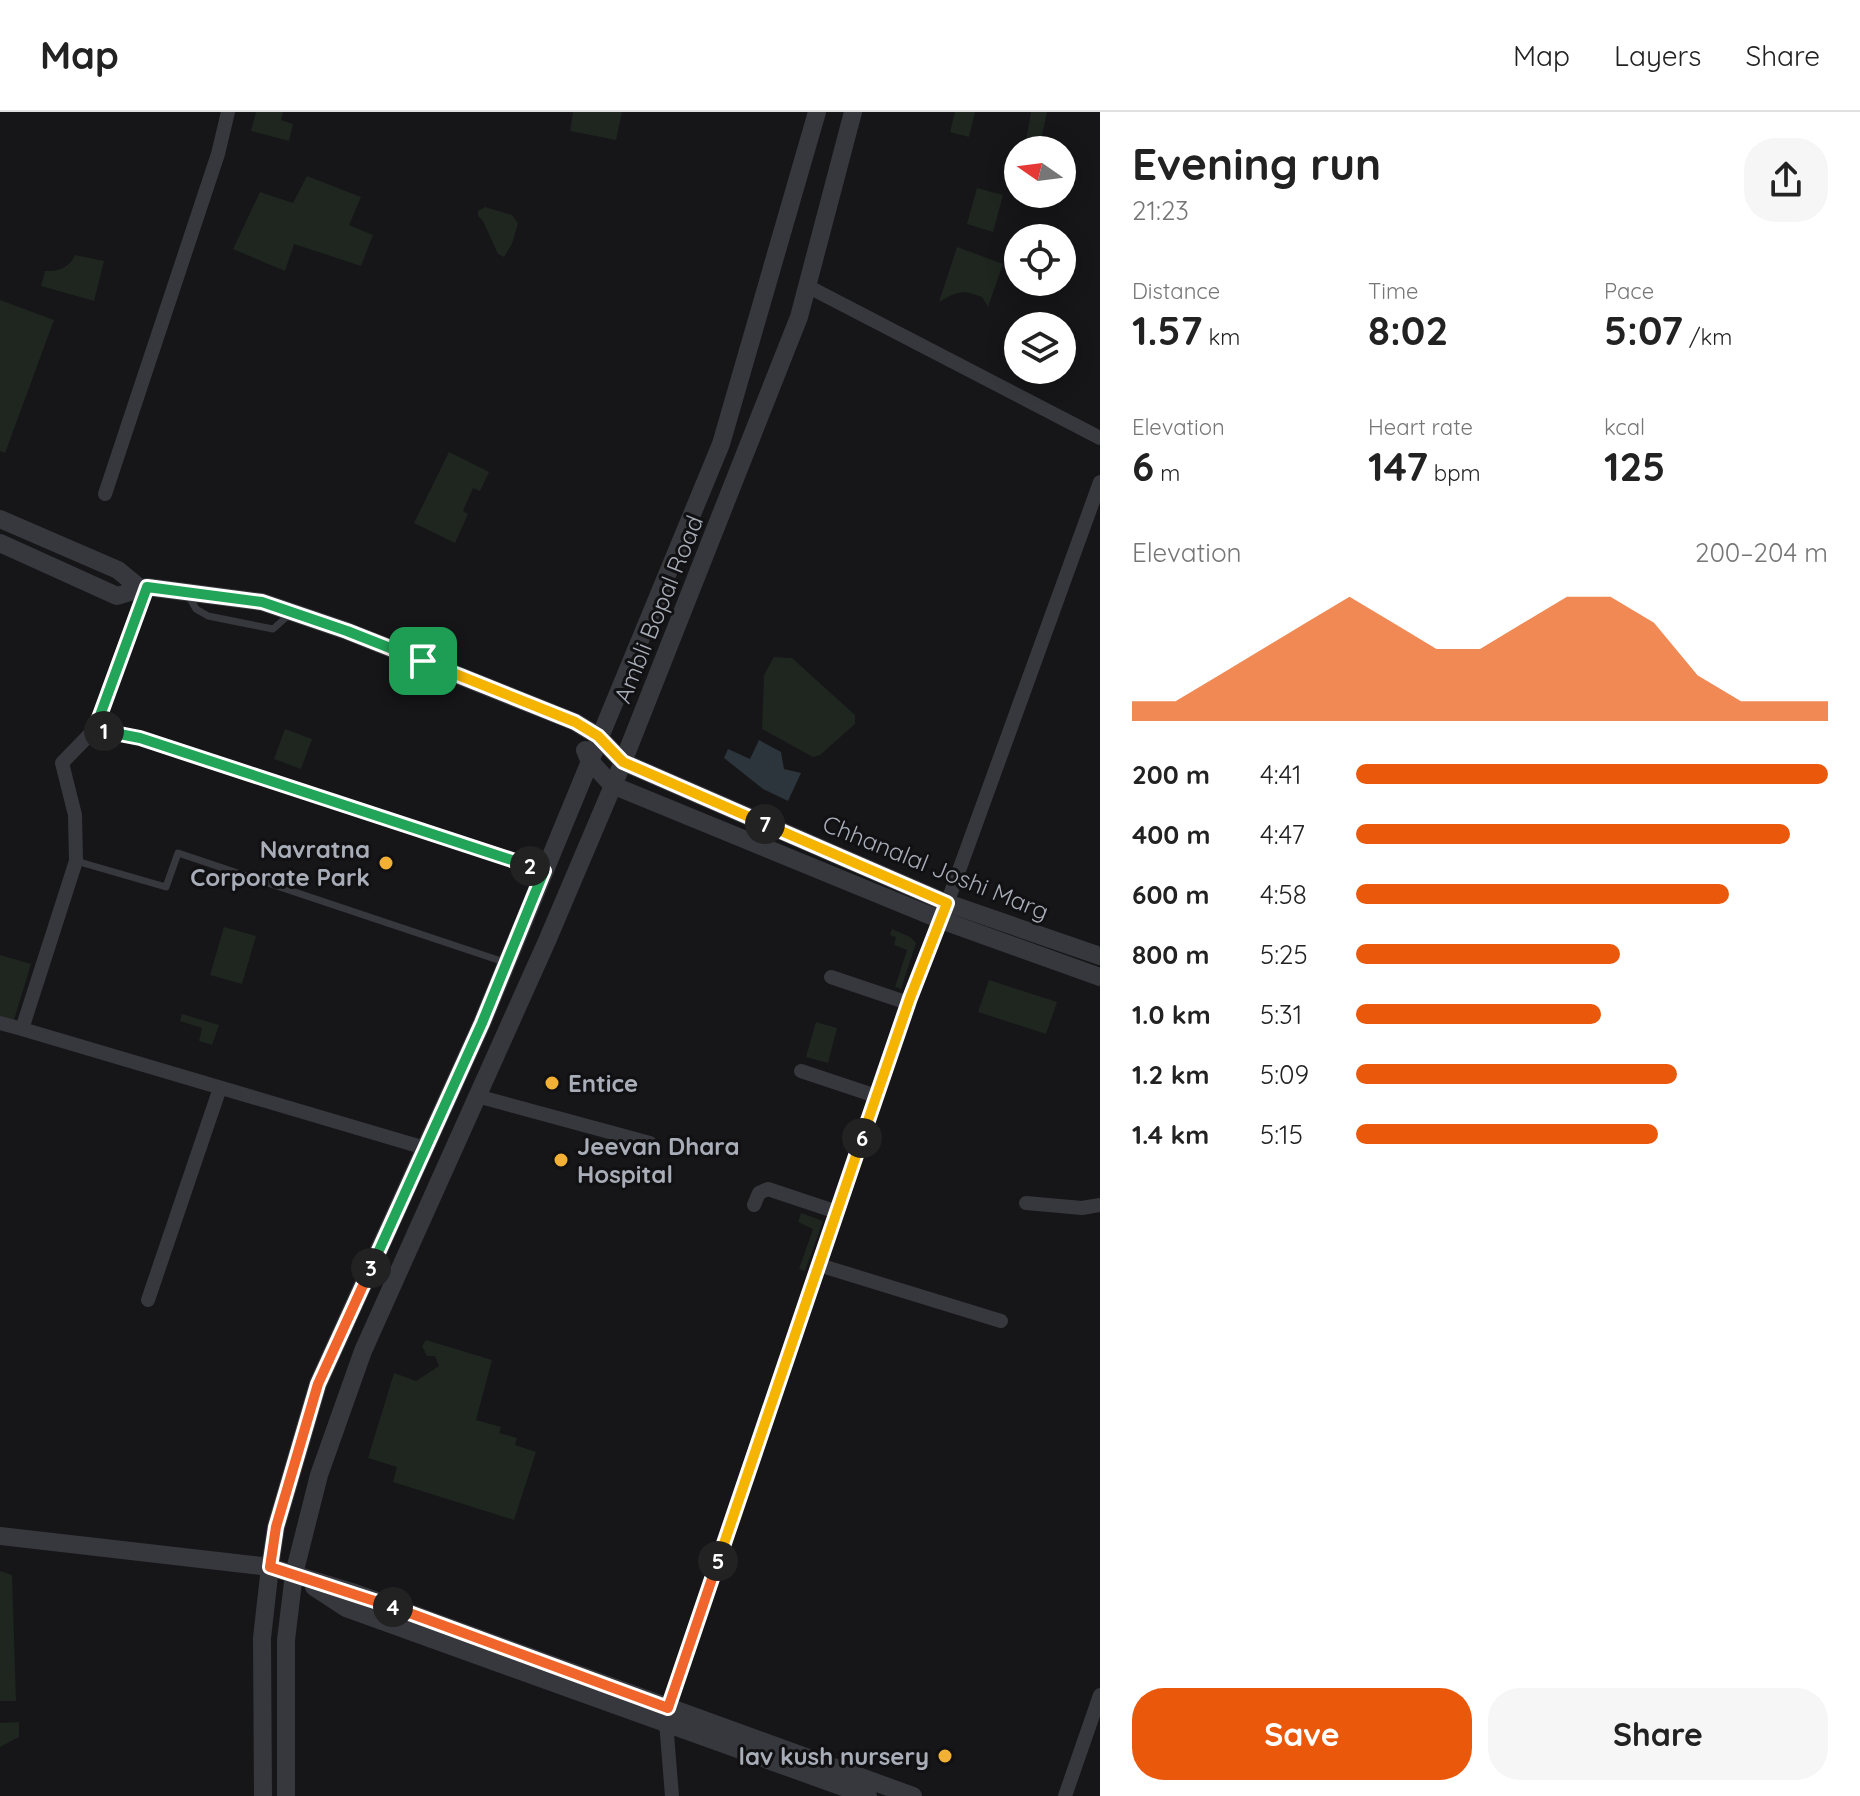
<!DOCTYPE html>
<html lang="en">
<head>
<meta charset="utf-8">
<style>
  :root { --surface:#fff; --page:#f6f6f6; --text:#222; --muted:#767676; --line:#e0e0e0; --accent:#ea580c }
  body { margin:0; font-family:Quicksand,sans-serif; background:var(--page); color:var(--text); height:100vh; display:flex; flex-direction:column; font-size:30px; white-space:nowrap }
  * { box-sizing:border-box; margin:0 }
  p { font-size:26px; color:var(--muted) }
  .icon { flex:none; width:44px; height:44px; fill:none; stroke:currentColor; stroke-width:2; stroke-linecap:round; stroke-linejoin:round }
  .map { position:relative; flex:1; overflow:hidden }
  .panel { display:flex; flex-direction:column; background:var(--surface); width:760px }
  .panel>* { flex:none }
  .needle { width:52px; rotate:284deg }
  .fabs { position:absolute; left:1004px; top:24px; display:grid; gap:16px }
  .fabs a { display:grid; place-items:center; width:72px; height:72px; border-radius:50%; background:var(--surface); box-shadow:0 4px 20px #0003; font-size:40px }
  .pin { position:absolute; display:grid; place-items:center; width:68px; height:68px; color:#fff; margin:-34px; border-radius:16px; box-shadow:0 4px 12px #0006 }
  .km { position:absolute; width:40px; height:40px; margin:-20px; border-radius:50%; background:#222; color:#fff; font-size:22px; line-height:40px; text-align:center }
  .round { display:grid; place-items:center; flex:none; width:84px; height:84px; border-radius:32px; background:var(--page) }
  .overview { display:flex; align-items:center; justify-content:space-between; height:136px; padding:0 32px }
  h1 { font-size:44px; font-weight:800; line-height:60px }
  .metrics { display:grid; grid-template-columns:repeat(3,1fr); gap:12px; height:136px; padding:8px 32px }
  .metrics div { display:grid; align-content:center }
  .metrics b { font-size:40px; font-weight:800 }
  .metrics small { font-size:22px; font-weight:400 }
  .metrics p { font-size:22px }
  .chart { height:224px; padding:16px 32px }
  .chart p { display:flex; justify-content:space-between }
  .chart svg { width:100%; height:144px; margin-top:8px; fill:var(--accent); opacity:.7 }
  .action { display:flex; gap:16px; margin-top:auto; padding:16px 32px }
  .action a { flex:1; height:92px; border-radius:32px; background:var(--accent); color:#fff; font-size:32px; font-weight:800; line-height:92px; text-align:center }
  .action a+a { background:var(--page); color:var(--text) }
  ul { padding:0 32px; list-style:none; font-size:26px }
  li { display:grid; grid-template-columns:128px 96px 1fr; align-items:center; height:60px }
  li i { height:20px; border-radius:10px; background:var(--accent) }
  header { display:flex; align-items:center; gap:48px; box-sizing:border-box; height:112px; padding:0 40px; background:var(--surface); border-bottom:2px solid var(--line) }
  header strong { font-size:38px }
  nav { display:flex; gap:44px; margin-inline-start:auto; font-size:28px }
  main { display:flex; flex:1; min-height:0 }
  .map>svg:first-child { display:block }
  .green { fill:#1e261f }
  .water { fill:#2c353c }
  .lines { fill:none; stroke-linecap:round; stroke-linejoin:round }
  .service { stroke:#37383d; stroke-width:7 }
  .minor { stroke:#37383d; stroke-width:14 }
  .tertiary { stroke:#37383d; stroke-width:18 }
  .split-1-casing { stroke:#fff; stroke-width:16 }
  .split-2-casing { stroke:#fff; stroke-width:16 }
  .split-3-casing { stroke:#fff; stroke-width:16 }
  .split-4-casing { stroke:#fff; stroke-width:16 }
  .split-5-casing { stroke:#fff; stroke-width:16 }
  .split-6-casing { stroke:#fff; stroke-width:16 }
  .split-7-casing { stroke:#fff; stroke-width:16 }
  .split-8-casing { stroke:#fff; stroke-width:16 }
  .split-1 { stroke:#22a559; stroke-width:10 }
  .split-2 { stroke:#22a559; stroke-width:10 }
  .split-3 { stroke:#22a559; stroke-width:10 }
  .split-4 { stroke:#f0652b; stroke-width:10 }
  .split-5 { stroke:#f0652b; stroke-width:10 }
  .split-6 { stroke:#f5b400; stroke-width:10 }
  .split-7 { stroke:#f5b400; stroke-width:10 }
  .split-8 { stroke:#f5b400; stroke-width:10 }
  .poi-dot { fill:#f2b134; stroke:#111113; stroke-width:3 }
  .labels { text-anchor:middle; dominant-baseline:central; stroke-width:6; stroke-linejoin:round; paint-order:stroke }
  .street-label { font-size:24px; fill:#a8adb8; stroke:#111113 }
  .poi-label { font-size:24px; font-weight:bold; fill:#a8adb8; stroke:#111113; text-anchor:end }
</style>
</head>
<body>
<header>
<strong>Map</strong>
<nav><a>Map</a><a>Layers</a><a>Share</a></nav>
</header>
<main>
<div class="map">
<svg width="1100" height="1684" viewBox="0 0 1100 1684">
  <rect width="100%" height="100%" fill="#161618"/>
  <path class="green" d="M256,0H283L281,8L293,12L289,29L251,19Z
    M573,0H622L616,28L570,19Z
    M955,0H975L969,25L950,20Z
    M1031,0H1047L1039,37L1025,35Z
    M307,64L361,85L349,113L373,123L361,154L294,132L285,159L233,137L260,80L293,91Z
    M977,76L1003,83L993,120L967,112Z
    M485,95L512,103L518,111L512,132L504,145L498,142L483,109L478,104V99Z
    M957,135L1003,152L988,195L982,185C961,177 958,179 939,190Z
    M75,143L104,149L94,189L41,174L45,159C58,160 70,155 75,143Z
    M0,188L54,208L5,341L0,339Z
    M449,340L489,360L480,379L473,376L463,399L468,402L455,431L414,411Z
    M774,545L792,546L855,603V612L820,643L813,645L762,617L764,563Z
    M285,617L312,627L301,657L274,647Z
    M224,815L256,824L242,872L210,863Z
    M892,817L910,825L916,831L901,877L895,875L907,838L894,833L896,825L890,823Z
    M0,843L31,852L14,908L0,904Z
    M989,868L1057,890L1046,922L978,900Z
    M182,902L219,913L212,933L199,929L202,916L180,909Z
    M816,910L837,916L828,951L806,945Z
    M801,1101L823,1109L805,1159L799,1157L813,1117L798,1110Z
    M426,1228L492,1248L476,1308L501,1315L499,1321L517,1326L515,1333L536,1340L514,1408L393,1370L397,1355L368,1346L394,1261L416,1269L439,1254L435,1244H427L422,1234Z
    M0,1459L12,1463L16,1589H0Z
    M19,1610V1625L0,1635V1611Z"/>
  <path class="water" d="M759,628L781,640L784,657L801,661L788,689L763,677L724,646L728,637L750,647Z"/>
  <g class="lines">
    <path class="service" d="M188,483L196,497L208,504L273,517L290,502
      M95,617L140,626L543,759
      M76,749L166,775L178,741L504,850"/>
    <path class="minor" d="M807,174L1100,326
      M105,382L218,42L228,0
      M831,865L908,891
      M0,911L22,917L76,749L75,703L62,651L95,617L147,475
      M22,917L425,1036
      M801,959L876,984
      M477,984L650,1031
      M1026,1091L1082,1096L1100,1093
      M754,1093L759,1081L768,1077L837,1100
      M819,1153L1001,1209
      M148,1188L220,976
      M672,1684L666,1610L668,1596L910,886L941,808L1100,370
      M1065,1684L1100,1583"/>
    <path class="tertiary" d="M0,407L118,458L141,477
      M0,431L117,484L147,475L262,490L347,519L575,610L598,624L623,650L947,791L1100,844
      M585,638L589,648L612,673L941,808L1100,865
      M0,1424L270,1455L352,1480L913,1684
      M314,1475L346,1496L868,1684
      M263,1684L262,1526L270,1455L276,1415L318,1272L482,911L721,332L817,0
      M286,1684V1528L294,1462L319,1363L363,1239L547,829L623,650L799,205L853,0"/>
  </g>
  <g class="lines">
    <defs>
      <path id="split-1" d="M104,619L95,617L147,475L262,490L347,519L423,549"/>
      <path id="split-2" d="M104,619L140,626L530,754"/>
      <path id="split-3" d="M371,1156L482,911L544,759L530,754"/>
      <path id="split-4" d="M371,1156L318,1272L276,1415L270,1455L393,1495"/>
      <path id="split-5" d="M393,1495L668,1596L718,1449"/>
      <path id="split-6" d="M718,1449L862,1026"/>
      <path id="split-7" d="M765,712L947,791L910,886L862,1026"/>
      <path id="split-8" d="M423,549L575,610L598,624L623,650L765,712"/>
    </defs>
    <use href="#split-1" class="split-1-casing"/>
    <use href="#split-2" class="split-2-casing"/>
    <use href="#split-3" class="split-3-casing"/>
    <use href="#split-4" class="split-4-casing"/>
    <use href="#split-5" class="split-5-casing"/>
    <use href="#split-6" class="split-6-casing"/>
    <use href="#split-7" class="split-7-casing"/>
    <use href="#split-8" class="split-8-casing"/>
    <use href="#split-1" class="split-1"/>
    <use href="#split-2" class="split-2"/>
    <use href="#split-3" class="split-3"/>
    <use href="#split-4" class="split-4"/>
    <use href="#split-5" class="split-5"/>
    <use href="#split-6" class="split-6"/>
    <use href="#split-7" class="split-7"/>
    <use href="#split-8" class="split-8"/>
  </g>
  <g class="poi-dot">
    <circle cx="386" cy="751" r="8"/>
    <circle cx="552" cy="971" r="8"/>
    <circle cx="561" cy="1048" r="8"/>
    <circle cx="945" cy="1644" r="8"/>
  </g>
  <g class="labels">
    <g class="street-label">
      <text transform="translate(658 497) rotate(-68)">Ambli Bopal Road</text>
      <text transform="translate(936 755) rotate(22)">Chhanalal Joshi Marg</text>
    </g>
    <g class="poi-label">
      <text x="370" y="737">Navratna<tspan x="370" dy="28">Corporate Park</tspan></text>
      <text x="568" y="971" text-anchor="start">Entice</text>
      <text x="577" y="1034" text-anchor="start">Jeevan Dhara<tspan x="577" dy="28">Hospital</tspan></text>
      <text x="929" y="1644">lav kush nursery</text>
    </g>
  </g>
</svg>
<div class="fabs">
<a><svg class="needle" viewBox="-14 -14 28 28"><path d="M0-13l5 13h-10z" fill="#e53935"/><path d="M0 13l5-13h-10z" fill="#767676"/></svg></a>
<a><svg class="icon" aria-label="locate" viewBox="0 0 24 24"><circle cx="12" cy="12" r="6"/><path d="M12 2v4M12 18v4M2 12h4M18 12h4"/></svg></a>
<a><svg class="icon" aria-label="layers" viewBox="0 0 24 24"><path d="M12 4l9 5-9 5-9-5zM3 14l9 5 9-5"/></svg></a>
</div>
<div class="pin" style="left:423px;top:549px;background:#1e9e55"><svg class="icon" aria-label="arrive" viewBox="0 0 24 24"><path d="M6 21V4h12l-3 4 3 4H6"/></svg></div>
<b class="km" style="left:104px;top:619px">1</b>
<b class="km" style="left:530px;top:754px">2</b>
<b class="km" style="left:371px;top:1156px">3</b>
<b class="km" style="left:393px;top:1495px">4</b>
<b class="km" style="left:718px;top:1449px">5</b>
<b class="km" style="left:862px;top:1026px">6</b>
<b class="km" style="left:765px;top:712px">7</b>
</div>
<section class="panel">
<div class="overview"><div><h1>Evening run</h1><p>21:23</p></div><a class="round"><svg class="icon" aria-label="share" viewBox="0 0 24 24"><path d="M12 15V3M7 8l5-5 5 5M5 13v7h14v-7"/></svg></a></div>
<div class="metrics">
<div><p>Distance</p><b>1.57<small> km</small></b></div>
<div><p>Time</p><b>8:02</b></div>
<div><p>Pace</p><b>5:07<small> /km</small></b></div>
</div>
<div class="metrics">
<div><p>Elevation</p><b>6<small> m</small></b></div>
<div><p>Heart rate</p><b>147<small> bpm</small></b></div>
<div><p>kcal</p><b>125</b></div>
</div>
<div class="chart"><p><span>Elevation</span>200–204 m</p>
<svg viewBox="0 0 160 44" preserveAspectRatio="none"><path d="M0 44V38L10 38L20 30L30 22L40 14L50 6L60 14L70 22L80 22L90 14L100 6L110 6L120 14L130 30L140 38L150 38L160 38V44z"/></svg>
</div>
<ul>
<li><b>200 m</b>4:41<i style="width:100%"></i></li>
<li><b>400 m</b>4:47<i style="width:92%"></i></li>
<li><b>600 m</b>4:58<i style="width:79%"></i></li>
<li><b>800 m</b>5:25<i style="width:56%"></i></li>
<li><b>1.0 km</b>5:31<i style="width:52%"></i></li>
<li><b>1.2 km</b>5:09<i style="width:68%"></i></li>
<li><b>1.4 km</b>5:15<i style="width:64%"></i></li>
</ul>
<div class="action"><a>Save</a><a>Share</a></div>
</section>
</main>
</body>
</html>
